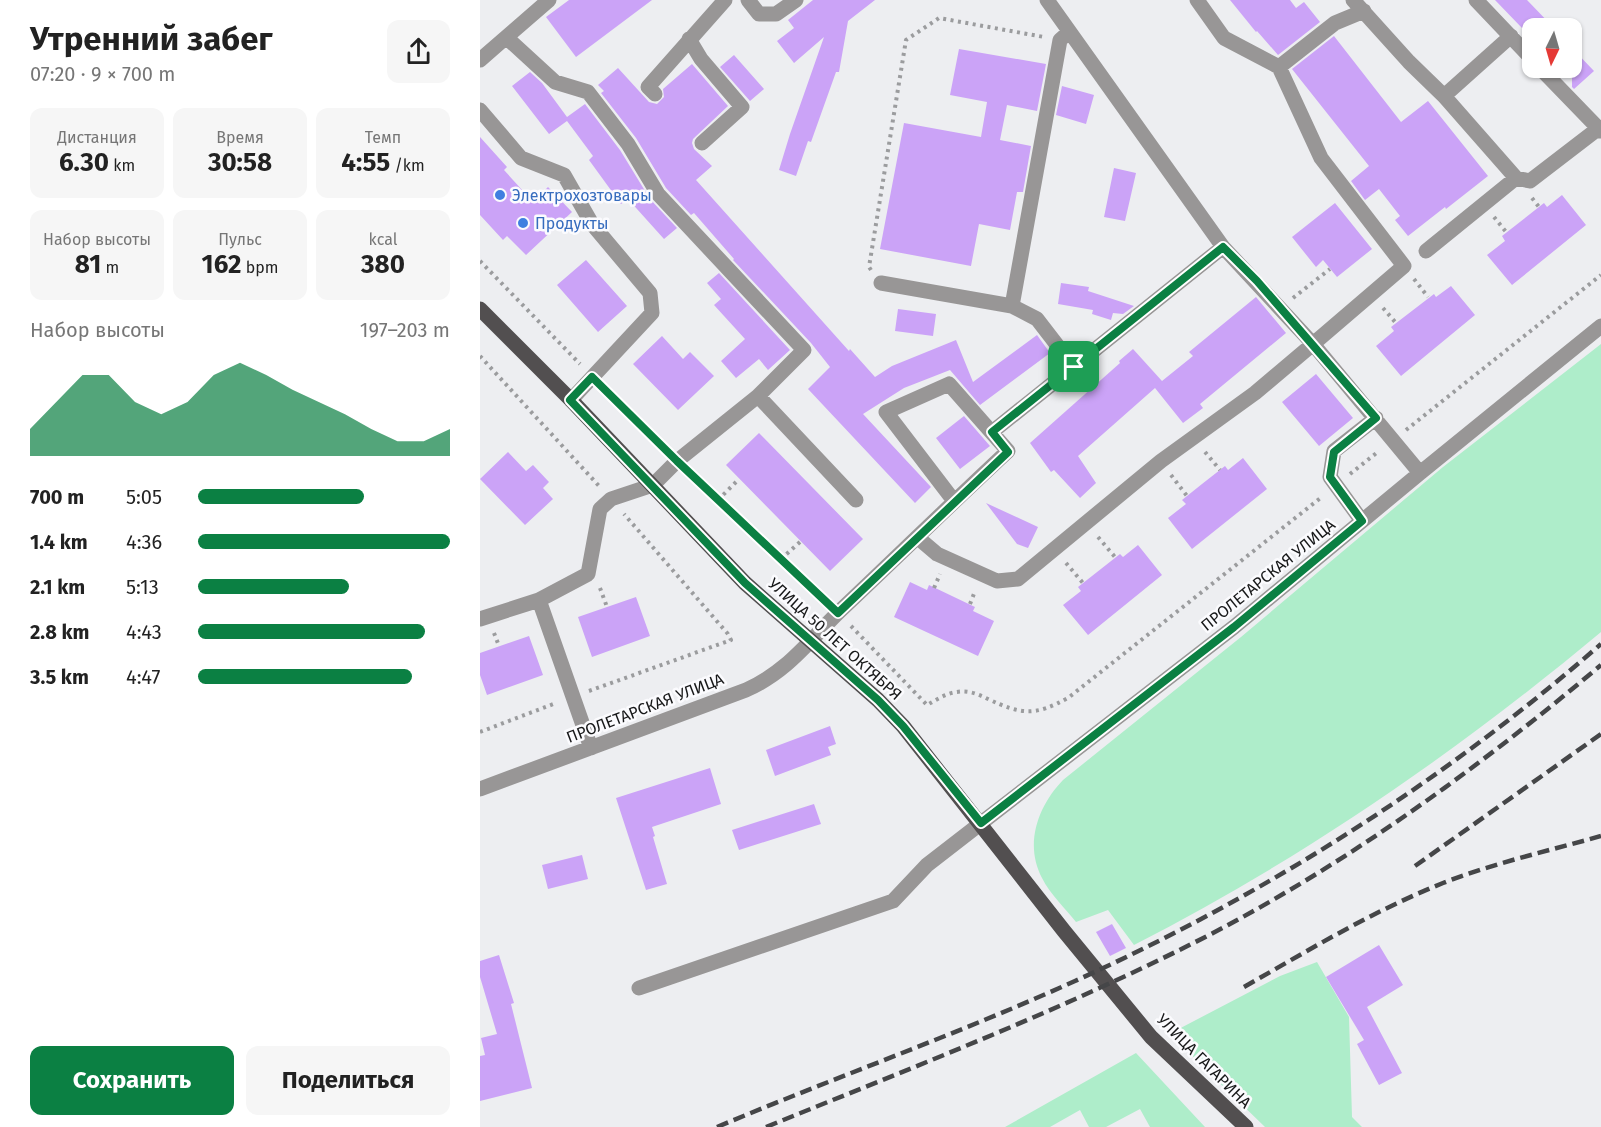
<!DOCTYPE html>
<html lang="ru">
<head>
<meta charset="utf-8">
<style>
  :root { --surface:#fff; --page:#f6f6f6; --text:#222; --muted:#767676; --accent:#0b8043 }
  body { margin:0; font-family:"Fira Sans",sans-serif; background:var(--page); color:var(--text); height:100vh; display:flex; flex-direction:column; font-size:22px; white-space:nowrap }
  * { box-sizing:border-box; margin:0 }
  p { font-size:20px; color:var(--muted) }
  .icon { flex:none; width:33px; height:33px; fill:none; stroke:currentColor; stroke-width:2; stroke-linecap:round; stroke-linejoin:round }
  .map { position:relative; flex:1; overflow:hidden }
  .sheet { display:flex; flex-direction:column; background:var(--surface); width:480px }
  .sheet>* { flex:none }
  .needle { width:39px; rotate:185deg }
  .controls { position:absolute; left:1042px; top:18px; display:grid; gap:12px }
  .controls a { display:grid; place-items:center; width:60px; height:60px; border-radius:12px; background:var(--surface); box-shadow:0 2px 4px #0004; font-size:30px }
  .pin { position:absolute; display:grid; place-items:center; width:51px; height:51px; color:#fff; margin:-26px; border-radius:12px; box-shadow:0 3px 9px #0006 }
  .round { display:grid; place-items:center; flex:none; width:63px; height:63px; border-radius:12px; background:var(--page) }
  .head { display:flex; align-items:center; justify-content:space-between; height:102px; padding:0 30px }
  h1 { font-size:33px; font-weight:700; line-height:45px }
  .figures { display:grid; grid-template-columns:repeat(3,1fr); gap:9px; height:102px; padding:6px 30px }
  .figures div { display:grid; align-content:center; border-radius:12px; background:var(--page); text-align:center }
  .figures b { font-size:26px; font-weight:700 }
  .figures small { font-size:16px; font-weight:400 }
  .figures p { font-size:16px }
  .chart { height:168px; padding:12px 30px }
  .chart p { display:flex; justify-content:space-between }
  .chart svg { width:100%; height:108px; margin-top:6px; fill:var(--accent); opacity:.7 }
  .primary-button { display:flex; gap:12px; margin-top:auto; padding:12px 30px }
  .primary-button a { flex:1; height:69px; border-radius:12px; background:var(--accent); color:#fff; font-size:24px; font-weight:700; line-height:69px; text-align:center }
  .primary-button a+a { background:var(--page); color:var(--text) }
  ul { padding:0 30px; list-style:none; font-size:20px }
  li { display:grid; grid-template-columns:96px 72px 1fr; align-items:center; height:45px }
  li i { height:15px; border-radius:8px; background:var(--accent) }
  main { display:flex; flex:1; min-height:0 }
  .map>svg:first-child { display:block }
  .green { fill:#aeedca }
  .building { fill:#cba3f7 }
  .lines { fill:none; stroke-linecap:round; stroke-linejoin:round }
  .path { stroke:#9b9c9e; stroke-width:4; stroke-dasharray:3 4.5; stroke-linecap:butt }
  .minor { stroke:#989696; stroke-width:15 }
  .major { stroke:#524f50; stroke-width:15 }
  .rail { stroke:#454648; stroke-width:4.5; stroke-dasharray:12 6; stroke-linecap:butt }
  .route-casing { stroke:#fff; stroke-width:12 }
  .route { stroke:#0b8043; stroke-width:8 }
  .shop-dot { fill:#3f7fe0; stroke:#fbfbfe; stroke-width:2 }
  .labels { text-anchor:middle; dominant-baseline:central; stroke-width:5; stroke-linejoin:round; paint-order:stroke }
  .shop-label { font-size:16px; fill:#366cbe; stroke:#fbfbfe; text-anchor:start }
  .street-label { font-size:16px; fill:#171819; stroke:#fbfbfe }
</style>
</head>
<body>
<main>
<section class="sheet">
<div class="head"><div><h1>Утренний забег</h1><p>07:20 · 9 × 700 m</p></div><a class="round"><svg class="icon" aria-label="share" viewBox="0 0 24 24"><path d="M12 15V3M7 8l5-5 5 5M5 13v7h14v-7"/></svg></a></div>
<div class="figures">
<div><p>Дистанция</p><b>6.30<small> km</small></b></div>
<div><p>Время</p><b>30:58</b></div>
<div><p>Темп</p><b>4:55<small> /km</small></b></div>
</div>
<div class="figures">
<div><p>Набор высоты</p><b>81<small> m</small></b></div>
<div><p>Пульс</p><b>162<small> bpm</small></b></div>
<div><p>kcal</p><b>380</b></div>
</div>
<div class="chart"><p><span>Набор высоты</span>197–203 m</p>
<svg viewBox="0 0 160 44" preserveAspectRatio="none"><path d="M0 44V33L10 22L20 11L30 11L40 22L50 27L60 22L70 11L80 6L90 11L100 17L110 22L120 27L130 33L140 38L150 38L160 33V44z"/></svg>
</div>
<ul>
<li><b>700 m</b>5:05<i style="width:66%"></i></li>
<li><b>1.4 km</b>4:36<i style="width:100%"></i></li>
<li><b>2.1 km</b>5:13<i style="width:60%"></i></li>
<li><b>2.8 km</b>4:43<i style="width:90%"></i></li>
<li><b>3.5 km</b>4:47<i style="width:85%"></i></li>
</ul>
<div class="primary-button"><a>Сохранить</a><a>Поделиться</a></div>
</section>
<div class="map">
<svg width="1121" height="1127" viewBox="0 0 1121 1127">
  <rect width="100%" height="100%" fill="#edeef1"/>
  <path class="green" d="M1121,344V632C976,753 822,859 654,945L628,910L596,922C585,908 570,894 562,878C544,844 558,806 583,780L761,637L963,467Z
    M837,962L869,1017L872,1117L882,1127H785L716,1060L693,1032L800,976Z
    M656,1053L725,1127H670L660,1109L626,1127H609L600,1110L570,1127H525Z"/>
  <path class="building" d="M89,0H172L96,57L66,17Z
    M333,0H395L368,21L359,72H356L331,142L328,141L316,176L299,170L310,134L344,37L314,63L297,41L314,28L308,20Z
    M750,0H810L816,8L824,2L840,22L798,55L777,31L776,32Z
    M1015,0H1047L1074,28H1042Z
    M854,36L921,122L948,101L1008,176L966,209L965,207L928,236L915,220L920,216L899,189L885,200L871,181L889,166L812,69Z
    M1092,48L1114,71L1094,89L1092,87Z
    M479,49L566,64L557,111L527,105L520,140L551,146L543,192H537L530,230L499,224L491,266L400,249L424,123L501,137L507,102L470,95Z
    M254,55L284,89L270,101L240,67Z
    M212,64L248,106L213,139L212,143L214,149L232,166L216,180L369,351L370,349L395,377L412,366L476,340L493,382L557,335L570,353L500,405L470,370L424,388L383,414L451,487L435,503L328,389L350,367L331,343L253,260L254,259L214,213L211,215L186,188L156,138L121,93L124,91L118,85L138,68L169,102L177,104L184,97L183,89Z
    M50,72L62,83L87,117L105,104L140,150L170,199L197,228L184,239L148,199L141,204L109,160L113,156L87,121L69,134L32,86Z
    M582,86L614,95L606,124L576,115Z
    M0,137L27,167L24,170L53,202L68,187L92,212L46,255L27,236L23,240L0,215Z
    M634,168L656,173L645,221L624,217Z
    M1082,195L1106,225L1032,285L1007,255L1025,241L1022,236L1064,203L1067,207Z
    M855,203L892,249L857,277L843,260L836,267L812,237Z
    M106,260L147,306L118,332L77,285Z
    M239,273L310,350L288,370L279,359L256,378L241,361L265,339L234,305L241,299L227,283Z
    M581,283L609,287L608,291L654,306L643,314L633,313L631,320L612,314L613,310L578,304Z
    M971,286L995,315L921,376L896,346L914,331L911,327L954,294L956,297Z
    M776,297L806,333L720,404L723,408L703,423L675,388L598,456L616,483L600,498L574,470L571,472L550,443L640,363L639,361L653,349L682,381L713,356L709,352Z
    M418,309L456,314L453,336L415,331Z
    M182,336L203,359L210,352L234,376L198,410L153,364Z
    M836,374L873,418L839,446L802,402Z
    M484,416L510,446L480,469L456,438Z
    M279,433L383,539L350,571L246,465Z
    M28,452L46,471L53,465L69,482L63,488L73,499L45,525L0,479Z
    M763,458L787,489L712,549L688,518L706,504L702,500L722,484L745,466L748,470Z
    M506,503L558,527L548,548L537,544Z
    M658,545L682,575L608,635L583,605L601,591L598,587L640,554L643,557Z
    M430,582L447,590L449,585L495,607L493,611L514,621L498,656L414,617Z
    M156,597L170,636L112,657L98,617Z
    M49,636L63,675L7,695L0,675V653Z
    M350,726L356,744L348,747L351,755L295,776L286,750Z
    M230,768L241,804L172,827L175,836L173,837L187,884L166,890L136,798Z
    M334,804L341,824L259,850L252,830Z
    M102,855L108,879L68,889L62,865Z
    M632,924L646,948L630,956L616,932Z
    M899,945L923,985L887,1007L922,1073L899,1085L877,1044L884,1040L846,977Z
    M19,955L34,1003L31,1004L52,1088L0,1101V1056L5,1055L1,1038L17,1034L0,977V961Z"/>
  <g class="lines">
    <path class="path" d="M1052,198L1059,207
      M1014,217L1027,233
      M0,261L100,364
      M391,270L389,267L426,40L459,18L564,37
      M934,279L948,297
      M813,298L850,269
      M903,308L916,323
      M0,356L119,486
      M124,389L185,449
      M926,430L1121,275
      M725,452L740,470
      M209,473L346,601
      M870,474L899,451
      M691,475L707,496
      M238,500L259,479
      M618,537L635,557
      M301,559L321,541
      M586,563L603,583
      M120,588L127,607
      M454,588L460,574
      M490,604L495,591
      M371,626L447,705C456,700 466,693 477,692C488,690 498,694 508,699C542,715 555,716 588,698L843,496
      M14,633L19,646
      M109,691L251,640L248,634L144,514
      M0,732L76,703"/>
    <path class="minor" d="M268,0L279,14H296L316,0
      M567,0L743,247L833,344L924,266L841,158L799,67L744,38L717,0
      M873,0L929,62L964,96L1036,178
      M996,0L1053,60
      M27,38L75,82L108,92L148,144L178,194L324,350L278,396L197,461L173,485L131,499L120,509L108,574L59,600L111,748
      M209,39L221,59L262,107L222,143
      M0,60L69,0
      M799,67L855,23L884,11
      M1060,68L1121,131
      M175,94L168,87L245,0
      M964,96L1031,36
      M0,110L41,158L84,175L112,224L170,293L172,313L91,400
      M946,251L1036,178L1050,181L1119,128
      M401,283L532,306L557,319L594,367
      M532,306L580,40L589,32
      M278,396L376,500
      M512,432L743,247
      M882,521L850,477L854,451L896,418
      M437,537L457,554L517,581L538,579L681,461L775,393L833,344L940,473
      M0,619L59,600
      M0,789L266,690C309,671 330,639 363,608C418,556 472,503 528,451L469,384L406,412L474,501
      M159,988L413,901L447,865L754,627L940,473L1121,326"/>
    <path class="major" d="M0,309L91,400L265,583L398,700L423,726L584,931L671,1037L766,1127"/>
    <path class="rail" d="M935,866L1121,734
      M764,987C829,950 893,911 963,883C1014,863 1068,851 1121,836
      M237,1127C356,1077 478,1034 595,981C785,895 964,781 1121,644
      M286,1127C436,1066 588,1008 733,933C872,860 1001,766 1121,665"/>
  </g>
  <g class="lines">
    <defs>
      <path id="route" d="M743,247L777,281L896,418L854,452L850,477L882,521L754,627L501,823L423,726L398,700L265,583L90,400L112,377L197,461L358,613L528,452L512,432Z"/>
    </defs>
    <use href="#route" class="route-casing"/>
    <use href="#route" class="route"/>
  </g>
  <g class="shop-dot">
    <circle cx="20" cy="195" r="6"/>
    <circle cx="43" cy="223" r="6"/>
  </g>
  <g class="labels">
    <g class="shop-label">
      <text x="32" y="195">Электрохозтовары</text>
      <text x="55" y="223">Продукты</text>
    </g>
    <g class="street-label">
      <text transform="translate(788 575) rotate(-39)">ПРОЛЕТАРСКАЯ УЛИЦА</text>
      <text transform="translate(355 639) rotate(42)">УЛИЦА 50 ЛЕТ ОКТЯБРЯ</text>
      <text transform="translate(165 708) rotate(-21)">ПРОЛЕТАРСКАЯ УЛИЦА</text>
      <text transform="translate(724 1061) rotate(45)">УЛИЦА ГАГАРИНА</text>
    </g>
  </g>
</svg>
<div class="controls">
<a><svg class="needle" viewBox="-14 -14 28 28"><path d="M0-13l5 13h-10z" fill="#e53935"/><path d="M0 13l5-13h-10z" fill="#767676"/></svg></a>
</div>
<div class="pin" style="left:594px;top:367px;background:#1e9e55"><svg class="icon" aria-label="arrive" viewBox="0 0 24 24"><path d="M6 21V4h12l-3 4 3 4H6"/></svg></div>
</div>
</main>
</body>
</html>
